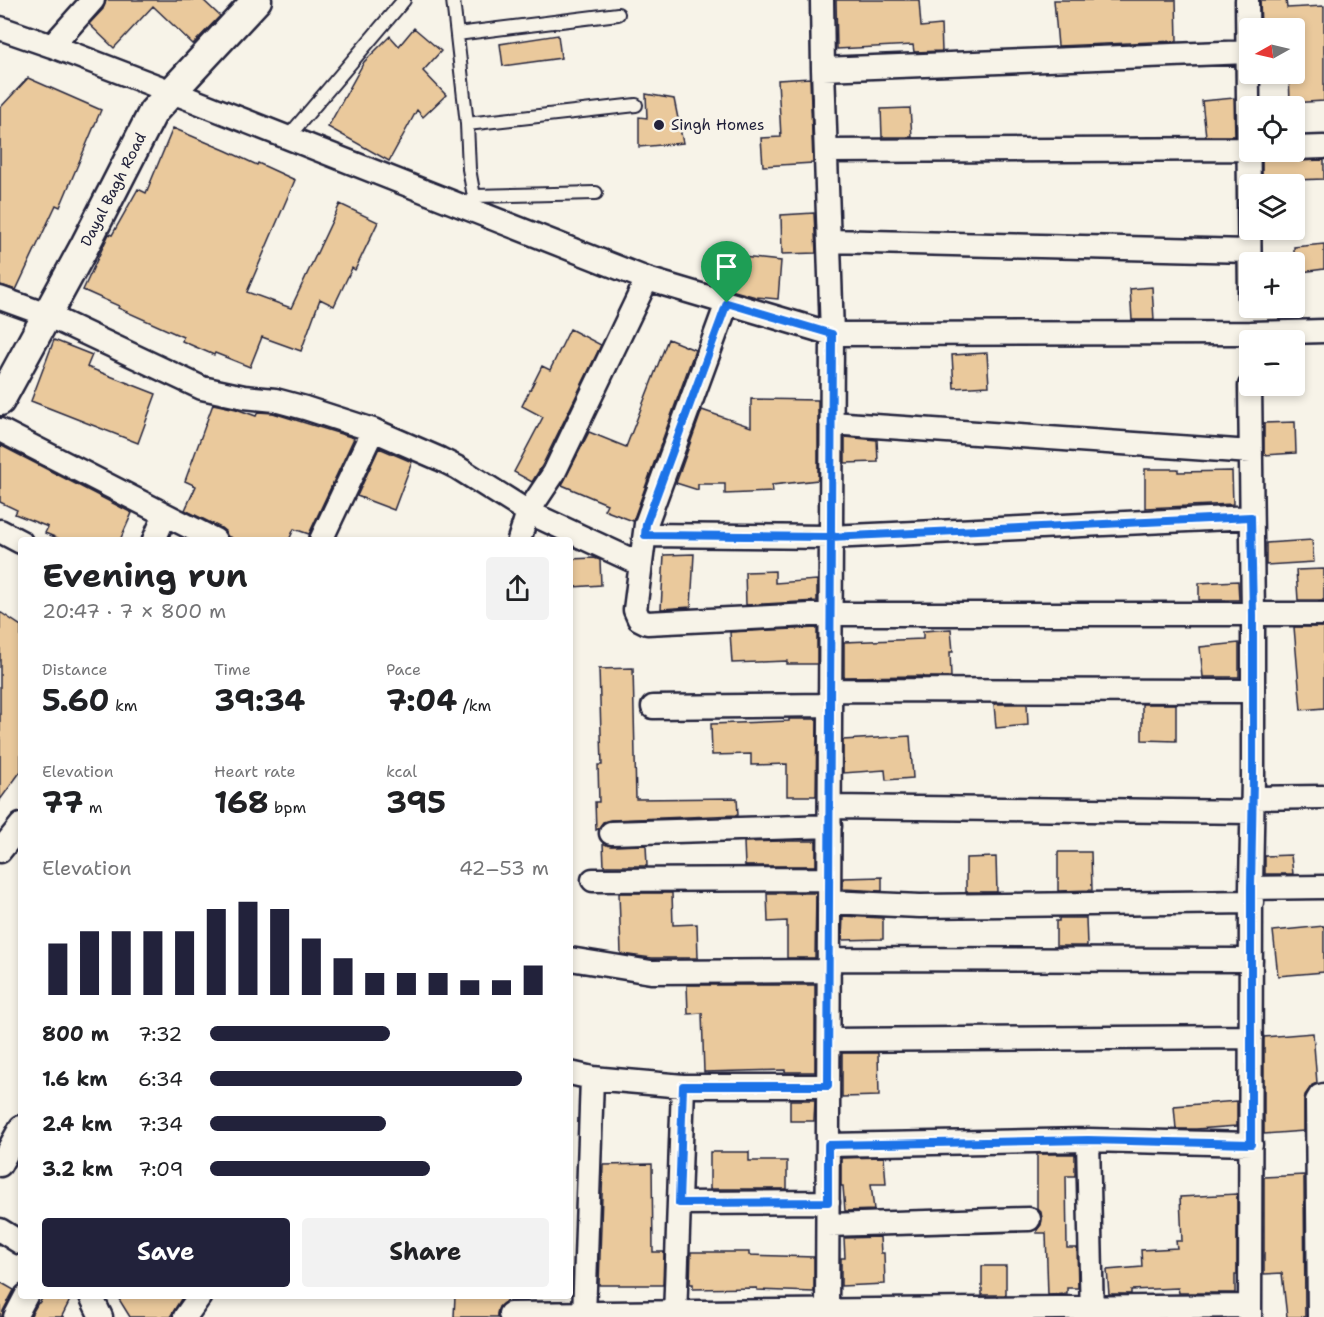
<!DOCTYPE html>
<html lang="en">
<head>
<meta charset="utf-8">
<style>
  :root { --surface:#fff; --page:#f2f2f2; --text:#202124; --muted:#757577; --accent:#22223b }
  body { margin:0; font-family:"Shantell Sans",sans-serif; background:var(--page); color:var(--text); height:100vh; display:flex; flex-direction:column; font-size:22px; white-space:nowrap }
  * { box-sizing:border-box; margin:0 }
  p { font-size:20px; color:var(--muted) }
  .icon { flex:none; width:33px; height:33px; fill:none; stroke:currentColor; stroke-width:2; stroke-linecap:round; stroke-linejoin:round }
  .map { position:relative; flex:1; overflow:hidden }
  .panel { position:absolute; left:18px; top:537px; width:555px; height:762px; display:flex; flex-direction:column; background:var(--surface); border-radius:6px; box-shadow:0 3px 9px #0003 }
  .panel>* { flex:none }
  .needle { width:39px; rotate:262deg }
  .buttons { position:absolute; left:1239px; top:18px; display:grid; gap:12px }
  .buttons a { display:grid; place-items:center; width:66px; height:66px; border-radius:6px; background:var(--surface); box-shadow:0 3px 9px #0003; font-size:30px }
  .pin { position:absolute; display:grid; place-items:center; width:51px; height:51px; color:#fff; margin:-62px -26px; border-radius:50% 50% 50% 0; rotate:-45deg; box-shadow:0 0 6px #0007 }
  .pin .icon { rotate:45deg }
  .round { display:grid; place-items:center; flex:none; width:63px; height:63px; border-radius:6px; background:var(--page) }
  .overview { display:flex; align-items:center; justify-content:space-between; height:102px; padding:0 24px }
  h1 { font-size:33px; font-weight:700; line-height:45px }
  .metrics { display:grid; grid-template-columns:repeat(3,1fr); gap:9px; height:102px; padding:6px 24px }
  .metrics div { display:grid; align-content:center }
  .metrics b { font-size:30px; font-weight:700 }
  .metrics small { font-size:16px; font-weight:400 }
  .metrics p { font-size:16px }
  .chart { height:168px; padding:12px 24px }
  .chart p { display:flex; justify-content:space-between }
  .chart svg { width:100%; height:108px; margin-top:6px; stroke:var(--accent); stroke-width:6 }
  .button { display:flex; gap:12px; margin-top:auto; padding:12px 24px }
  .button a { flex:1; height:69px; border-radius:6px; background:var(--accent); color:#fff; font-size:24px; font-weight:700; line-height:69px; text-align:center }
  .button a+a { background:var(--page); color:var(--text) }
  ul { padding:0 24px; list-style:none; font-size:20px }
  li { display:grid; grid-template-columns:96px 72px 1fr; align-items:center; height:45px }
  li i { height:15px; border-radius:8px; background:var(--accent) }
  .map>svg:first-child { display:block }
  .building { fill:#eac99c; stroke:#22223b; stroke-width:1.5 }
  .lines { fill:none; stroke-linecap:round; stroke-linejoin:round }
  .service-casing { stroke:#22223b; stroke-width:16 }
  .minor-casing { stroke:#22223b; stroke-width:27 }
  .tertiary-casing { stroke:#22223b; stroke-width:33 }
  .service { stroke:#f7f3e8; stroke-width:12 }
  .minor { stroke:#f7f3e8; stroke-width:22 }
  .tertiary { stroke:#f7f3e8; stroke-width:28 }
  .route-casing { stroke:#fff; stroke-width:12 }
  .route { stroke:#1a73e8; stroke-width:8 }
  .poi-dot { fill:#22223b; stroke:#f7f3e8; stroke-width:2 }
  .labels { text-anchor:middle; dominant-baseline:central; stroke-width:5; stroke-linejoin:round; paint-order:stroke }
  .poi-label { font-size:15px; fill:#22223b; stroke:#f7f3e8; text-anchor:start }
  .street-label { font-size:15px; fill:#22223b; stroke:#f7f3e8 }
</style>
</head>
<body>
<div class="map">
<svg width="1324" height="1317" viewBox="0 0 1324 1317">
  <rect width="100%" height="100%" fill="#f7f3e8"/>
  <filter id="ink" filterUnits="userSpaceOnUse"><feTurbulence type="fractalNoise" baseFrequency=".0167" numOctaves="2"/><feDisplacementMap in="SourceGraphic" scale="12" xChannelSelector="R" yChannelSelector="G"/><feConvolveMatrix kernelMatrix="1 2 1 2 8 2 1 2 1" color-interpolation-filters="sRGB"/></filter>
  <g filter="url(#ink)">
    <path class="building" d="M106,0H203L220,16L193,44L153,6L114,48L89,24L103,9Z
      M836,0H919L921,27L941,25L942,51L914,52L913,45L837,49Z
      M1054,0H1176L1177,41L1058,46Z
      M1260,0H1286L1287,8L1324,6V101L1290,103L1289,74H1294V68H1301L1299,28H1261Z
      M414,28L441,51L423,71L446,95L423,117L417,110L389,161L328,127L364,62L390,36L399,46Z
      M558,35L561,58L503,66L500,44Z
      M28,78L101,110L60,207L56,205L16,290L0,285V108Z
      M810,78L813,163L763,166L761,138L781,137L778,80Z
      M646,94L674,99L683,143L639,147V117L647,118Z
      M1234,98L1235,136H1206L1202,101Z
      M910,108L912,137H882L881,109Z
      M173,128L227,151L257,165L258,163L295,180L247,292L291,308L340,204L378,222L355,270L352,268L334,306L320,299L301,351L262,337L250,367L215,353L214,355L182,341L183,337L118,308L119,306L83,290L109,234L112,235L138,189L146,193Z
      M1283,155L1287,160L1294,161L1324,160V179L1262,181V156Z
      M814,213L816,253L782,254L781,215Z
      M1324,244V269L1294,273V247Z
      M723,255L781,261L778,299L756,297L720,287Z
      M1152,287L1154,320H1132L1130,289Z
      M570,329L601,345L542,466L532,482L514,472L543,417L522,406L542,366L550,370Z
      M668,339L695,350L633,521L604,510L607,504L562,485L589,432L626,447Z
      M54,340L92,355L87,367L156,394L138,443L31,401Z
      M987,353L989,386L954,388L952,355Z
      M751,399L818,400V480L772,485L773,492L725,494V484H698V490L676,483L702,410L751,427Z
      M213,404L236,409L256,416L258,412L273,413L354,438L309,534L294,529L289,540H236L227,536L226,532L221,528L185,510L196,486L185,481Z
      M1295,422L1296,453L1264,455V423Z
      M845,437L877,440L878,462L845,463Z
      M0,445L132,513L120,540H62L45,533L48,527L15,514L17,510L0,502Z
      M379,448L412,462L394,510L357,496Z
      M1145,469H1178V472L1232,471L1233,504L1145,508Z
      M1312,540L1314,562L1266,565V543Z
      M694,554L691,607L661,609L664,555Z
      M594,558L600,560L601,585L573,587L571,559Z
      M1324,569V600H1298L1296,570Z
      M775,571V583L817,580V601L746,605L745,572Z
      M1238,581L1239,600H1199V583Z
      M0,612L21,626V771L0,800Z
      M1294,627H1324V708L1301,710Z
      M817,628V664H787V661L732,663L730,632Z
      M951,629L953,652H950L951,677H923V676L844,677V642L923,639V631Z
      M1239,643V677H1203L1200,647Z
      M633,668L636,799L737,798L738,815L611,820L603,822L598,829L596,830L595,802H599L598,765H602L599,669Z
      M994,704H1027L1028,725L996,728Z
      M1142,704H1176V741L1142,740Z
      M789,719H817L816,796H787V764L751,765V754L712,755L711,724L789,721Z
      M910,736L913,778L886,780L885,770L843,773V740Z
      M781,841H816V866H745L744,842Z
      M603,843L611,846L646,845L647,866H604Z
      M1058,852H1091L1092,890L1058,891Z
      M1291,855L1293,874H1265V856Z
      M996,857L997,892H966V858Z
      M882,877V891L843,889V878Z
      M619,893H672L673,925L697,924L698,958H652L621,954Z
      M767,893H816L815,958H787V921L768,922Z
      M843,916L883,918V939L842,940Z
      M1059,918H1086L1087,946H1056V921H1059Z
      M1324,926V972L1278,976L1273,931Z
      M687,985H815V1072H785V1070L704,1072L702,1013L688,1014Z
      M1313,1033L1317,1083L1312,1085L1305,1095L1304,1101V1131L1264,1134V1037Z
      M842,1053H878L879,1096L842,1097Z
      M790,1100H815L814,1121H790Z
      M1237,1101V1126L1196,1129H1176L1174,1106Z
      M710,1152H749V1161H787V1189H710Z
      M1037,1154H1075V1176H1066L1067,1248H1077L1078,1288H1067V1294L1048,1295L1046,1233H1037V1230L1041,1225L1042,1219L1041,1212L1037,1208Z
      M884,1157L886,1184H871L874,1210L845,1211L843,1186H841V1158Z
      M652,1164L653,1252H664L663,1285H599L603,1165Z
      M1304,1175L1305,1317H1287L1282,1273L1264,1274V1177Z
      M1237,1194V1275H1235V1293H1179L1178,1288L1131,1290V1294H1109L1107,1270L1142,1267L1141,1250L1177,1248L1176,1241H1182L1180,1197Z
      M880,1237L881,1253H884L885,1284L841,1286V1258H845L844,1238Z
      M691,1252H749V1255L814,1257V1292L757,1290V1288L693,1289V1284H690Z
      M982,1266H1006V1295H982Z
      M0,1282L14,1290L3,1311L2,1317H0Z
      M44,1296H72L62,1316L64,1317H30L38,1303H39Z
      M117,1296H183L170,1317H130Z
      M455,1296H507L506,1301L499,1307L497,1314V1317H454Z"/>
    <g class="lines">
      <defs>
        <path id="service" d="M453,0L467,124L469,169L475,202V210
          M457,34L618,14
          M467,124L636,105
          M288,137L404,0
          M474,196L596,193"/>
        <path id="minor" d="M822,0L823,69L832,334L827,1311
          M1247,0L1250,298
          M0,28L52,46L172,92L647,279L832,334L1250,333L1324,331
          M52,46L93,0
          M823,69L1248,52
          M1294,148L1324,147
          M826,151L1250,149
          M829,241L1249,251
          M0,298L47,315L202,388L244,397L275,400L305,408L373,430L440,459L458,468L528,512L640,564
          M727,303L646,524L635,610L639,619L647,623L831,614H1324
          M1250,386L1253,615V776L1251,888L1250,1317
          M831,423L1251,452
          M0,430L215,540
          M0,531L21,542
          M645,535L830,537L1251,517
          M154,540L165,515
          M321,540L373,430
          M519,540L528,512L554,473L647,279
          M830,690L1252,691
          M653,707L830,705
          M1253,798L1324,797
          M830,807L1252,812
          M611,833L830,826
          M0,851L21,825
          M593,880L829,879
          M1251,888L1324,887
          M829,902L920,906L1252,902
          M570,959L651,972L829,971
          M829,959L1251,960
          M829,1040L1251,1037
          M570,1073L592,1078L683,1086H828
          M1088,1140L1092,1317
          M828,1145L1088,1140L1251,1144
          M0,1165L21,1127
          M679,1203L828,1202
          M828,1225L1029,1219
          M0,1230L21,1243
          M91,1296L101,1317
          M510,1314L1250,1306
          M15,1317L26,1296
          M185,1317L200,1296
          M584,1317L592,1078
          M675,1317L683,1086
          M1319,1317L1317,1101L1320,1096L1324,1095"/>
        <g id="tertiary">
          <path id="s1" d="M0,401L83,249L153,112L257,0"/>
        </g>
      </defs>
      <use href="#service" class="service-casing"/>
      <use href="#minor" class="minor-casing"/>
      <use href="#tertiary" class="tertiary-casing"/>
      <use href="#service" class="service"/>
      <use href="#minor" class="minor"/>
      <use href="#tertiary" class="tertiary"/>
    </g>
  </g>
  <g class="lines" filter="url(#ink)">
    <defs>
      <path id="route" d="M727,303L832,334L828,1086H683L679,1203L828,1202V1145L1088,1140L1251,1144V888L1253,777V615L1251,517L830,537L645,535L646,524L727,303"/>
    </defs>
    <use href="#route" class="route-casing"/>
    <use href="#route" class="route"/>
  </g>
  <circle class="poi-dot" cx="659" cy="125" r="6"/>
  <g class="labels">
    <g class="poi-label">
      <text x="671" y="125">Singh Homes</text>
    </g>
    <g class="street-label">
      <text stroke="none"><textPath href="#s1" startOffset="240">Dayal Bagh Road</textPath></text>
    </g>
  </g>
</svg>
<div class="buttons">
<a><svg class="needle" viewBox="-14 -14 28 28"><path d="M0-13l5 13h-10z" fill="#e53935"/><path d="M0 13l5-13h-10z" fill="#757577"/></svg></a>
<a><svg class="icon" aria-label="locate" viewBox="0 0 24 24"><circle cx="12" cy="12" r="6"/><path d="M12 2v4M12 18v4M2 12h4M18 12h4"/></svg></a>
<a><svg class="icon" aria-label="layers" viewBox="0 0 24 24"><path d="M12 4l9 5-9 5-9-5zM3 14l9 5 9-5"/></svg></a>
<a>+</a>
<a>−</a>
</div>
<div class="pin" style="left:727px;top:303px;background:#1e9e55"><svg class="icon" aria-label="arrive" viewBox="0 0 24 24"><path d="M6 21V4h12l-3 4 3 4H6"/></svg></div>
<section class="panel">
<div class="overview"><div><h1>Evening run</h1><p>20:47 · 7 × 800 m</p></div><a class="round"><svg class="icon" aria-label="share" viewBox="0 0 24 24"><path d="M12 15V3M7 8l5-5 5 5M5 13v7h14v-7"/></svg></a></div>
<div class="metrics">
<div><p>Distance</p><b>5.60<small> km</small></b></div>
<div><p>Time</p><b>39:34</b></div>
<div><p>Pace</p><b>7:04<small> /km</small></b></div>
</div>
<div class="metrics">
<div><p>Elevation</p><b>77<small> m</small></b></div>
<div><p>Heart rate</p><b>168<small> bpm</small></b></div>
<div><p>kcal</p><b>395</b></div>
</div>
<div class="chart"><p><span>Elevation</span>42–53 m</p>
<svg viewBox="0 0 160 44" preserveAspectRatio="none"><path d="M5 44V23M15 44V18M25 44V18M35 44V18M45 44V18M55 44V9M65 44V6M75 44V9M85 44V21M95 44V29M105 44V35M115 44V35M125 44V35M135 44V38M145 44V38M155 44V32"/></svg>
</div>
<ul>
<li><b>800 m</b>7:32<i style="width:53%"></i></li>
<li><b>1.6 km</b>6:34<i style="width:92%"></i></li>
<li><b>2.4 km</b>7:34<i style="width:52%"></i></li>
<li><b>3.2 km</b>7:09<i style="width:65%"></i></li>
</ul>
<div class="button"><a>Save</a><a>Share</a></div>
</section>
</div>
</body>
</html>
